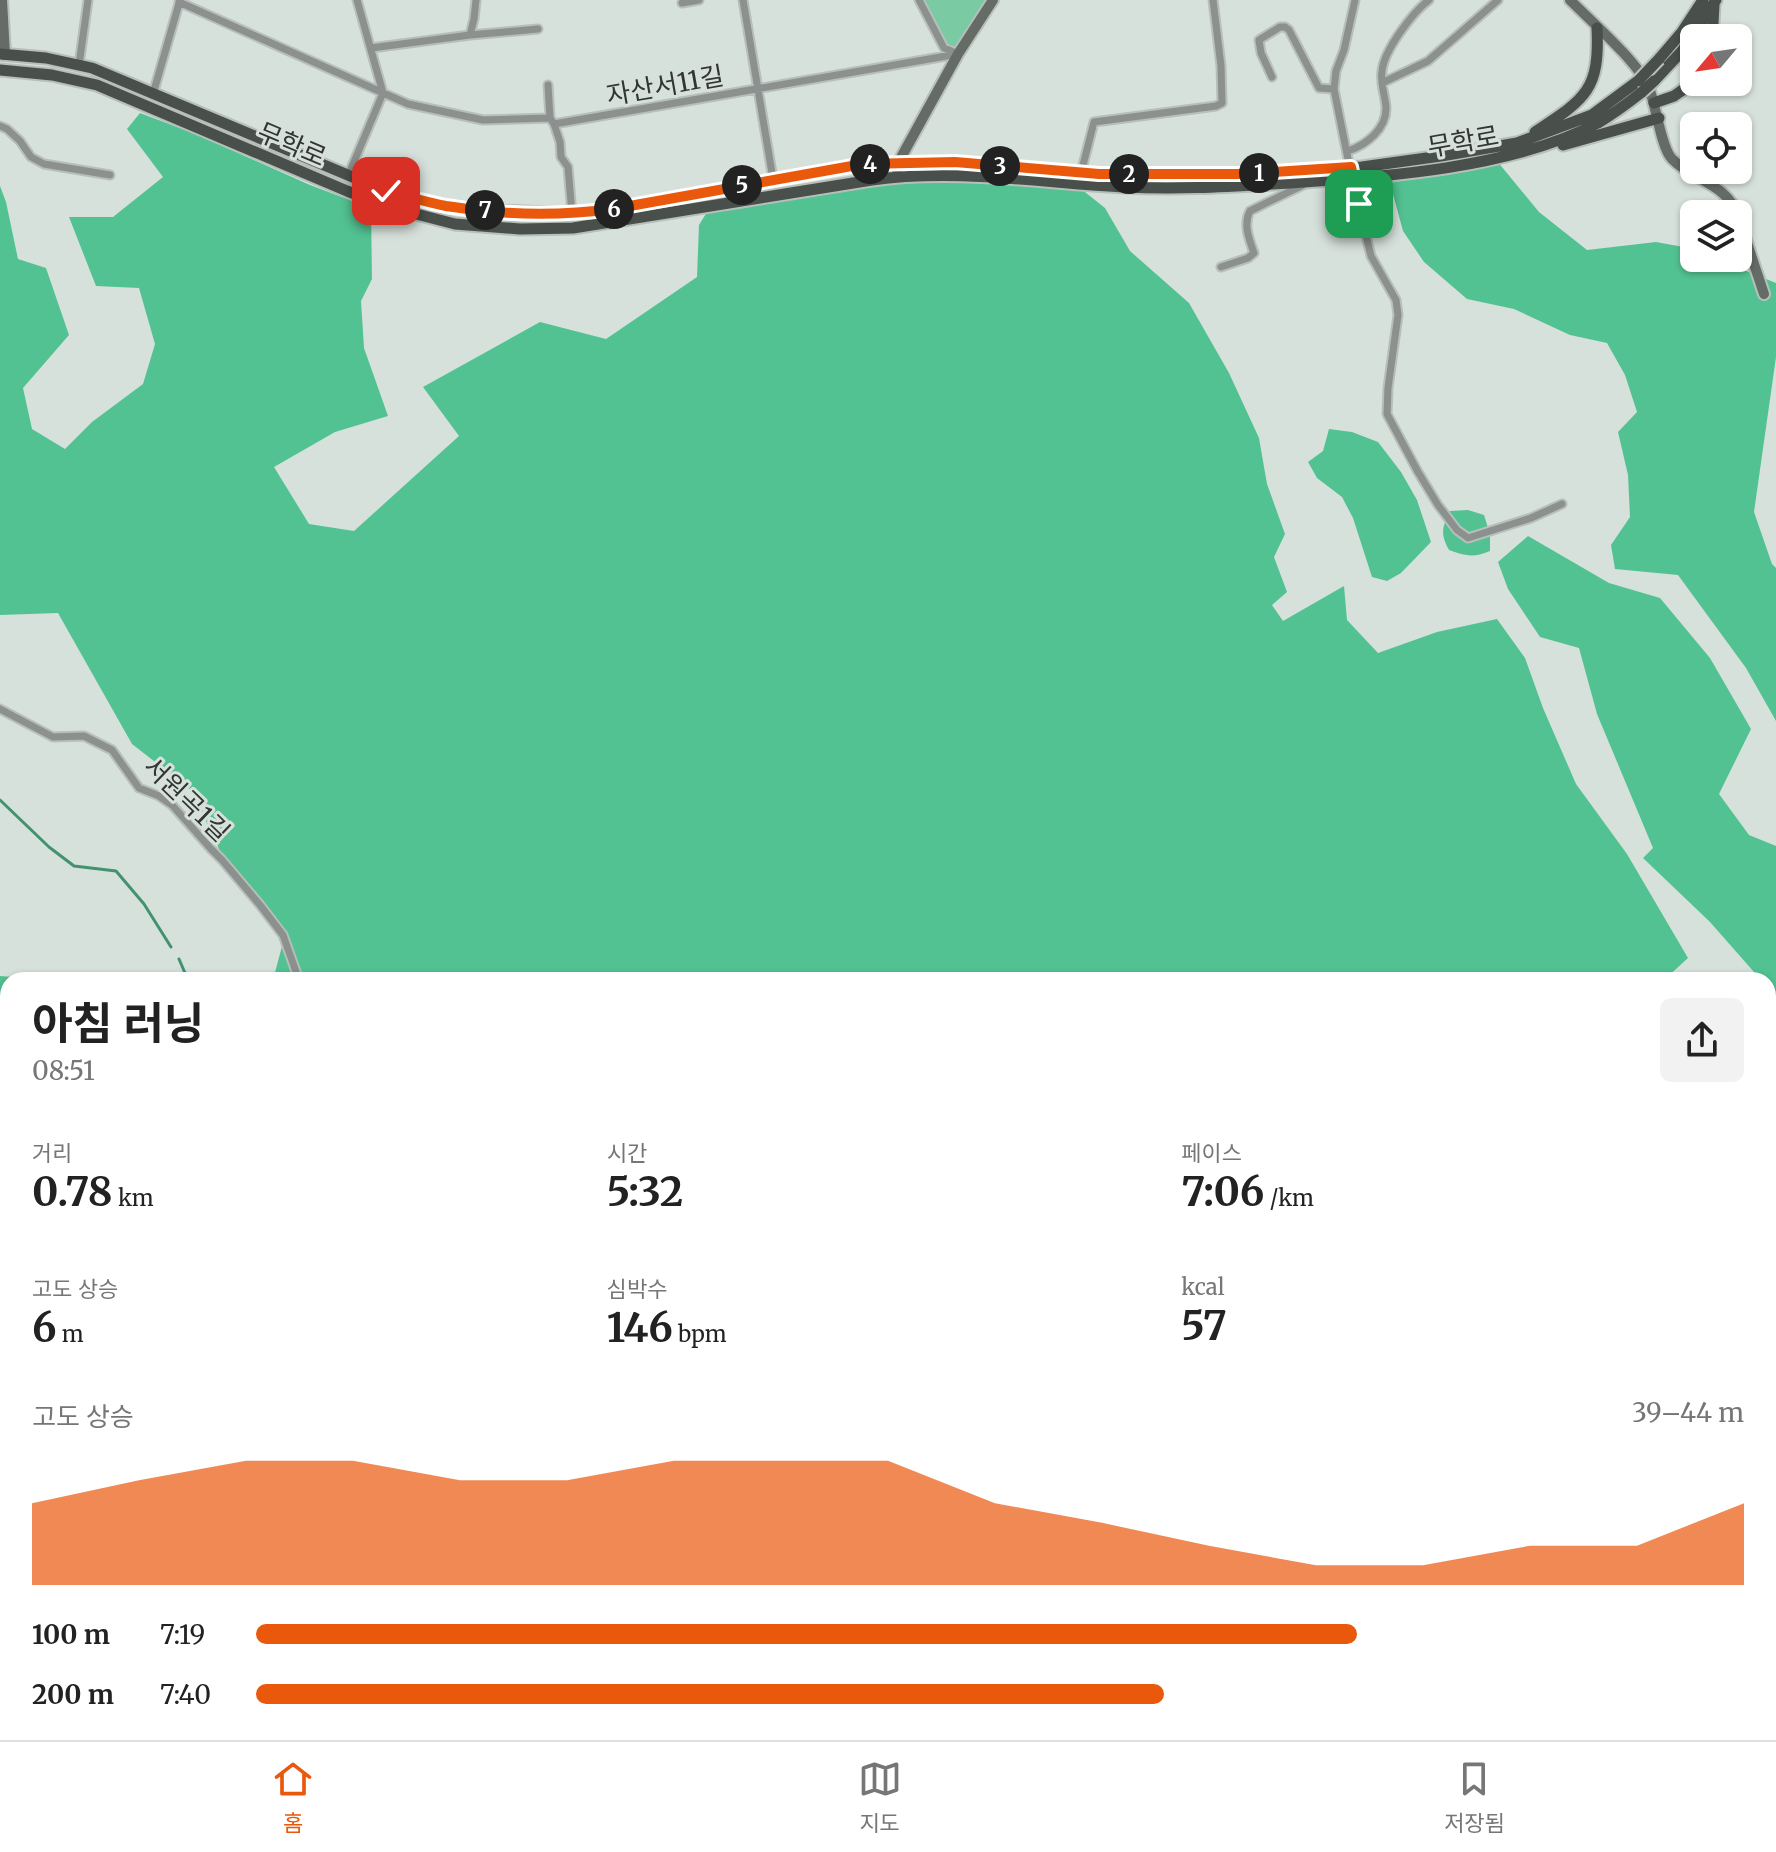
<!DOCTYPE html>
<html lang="ko">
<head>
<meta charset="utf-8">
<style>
  :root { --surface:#fff; --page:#f2f2f2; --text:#222; --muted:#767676; --line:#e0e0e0; --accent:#ea580c }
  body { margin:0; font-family:Merriweather,"Noto Sans KR",serif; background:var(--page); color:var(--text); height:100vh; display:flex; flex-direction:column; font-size:30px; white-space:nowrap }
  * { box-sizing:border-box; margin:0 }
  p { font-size:26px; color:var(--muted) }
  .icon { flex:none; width:44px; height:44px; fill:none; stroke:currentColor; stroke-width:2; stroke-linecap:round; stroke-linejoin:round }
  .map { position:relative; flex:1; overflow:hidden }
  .details { position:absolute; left:0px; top:972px; width:1776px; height:768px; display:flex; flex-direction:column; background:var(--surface); border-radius:24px 24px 0 0; box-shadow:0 2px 6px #0004 }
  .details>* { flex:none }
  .needle { width:52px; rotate:241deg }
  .controls { position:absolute; left:1680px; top:24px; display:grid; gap:16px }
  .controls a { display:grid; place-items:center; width:72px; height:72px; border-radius:12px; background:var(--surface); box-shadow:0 2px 6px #0004; font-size:40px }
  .pin { position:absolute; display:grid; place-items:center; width:68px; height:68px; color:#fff; margin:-34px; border-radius:16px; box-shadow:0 4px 12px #0006 }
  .km { position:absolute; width:40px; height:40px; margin:-20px; border-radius:50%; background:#222; color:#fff; font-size:22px; line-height:40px; text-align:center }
  .round { display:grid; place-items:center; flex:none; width:84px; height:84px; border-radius:12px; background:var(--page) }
  .summary { display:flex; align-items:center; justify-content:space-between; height:136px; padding:0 32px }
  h1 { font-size:44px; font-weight:700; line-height:60px }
  .metrics { display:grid; grid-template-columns:repeat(3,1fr); gap:12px; height:136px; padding:8px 32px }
  .metrics div { display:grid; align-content:center }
  .metrics b { font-size:40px; font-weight:700 }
  .metrics small { font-size:22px; font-weight:400 }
  .metrics p { font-size:22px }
  .chart { height:224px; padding:16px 32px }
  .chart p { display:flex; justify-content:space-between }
  .chart svg { width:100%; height:144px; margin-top:8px; fill:var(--accent); opacity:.7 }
  ul { padding:0 32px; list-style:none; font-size:26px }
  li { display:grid; grid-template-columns:128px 96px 1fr; align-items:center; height:60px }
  li i { height:20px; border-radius:10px; background:var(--accent) }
  .tabs { display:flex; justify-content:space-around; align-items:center; height:112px; border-top:2px solid var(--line); background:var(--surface); font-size:22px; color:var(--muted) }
  .tabs a { display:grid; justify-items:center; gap:4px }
  .tabs .active { color:var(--accent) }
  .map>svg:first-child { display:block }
  .green { fill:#7acaa4 }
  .forest { fill:#53c292 }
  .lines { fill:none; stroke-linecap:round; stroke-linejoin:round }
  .stream { stroke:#429270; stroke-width:3 }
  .street-casing { stroke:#b6bfb9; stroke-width:11 }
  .secondary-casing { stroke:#b6bfb9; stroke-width:14 }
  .primary-casing { stroke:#b6bfb9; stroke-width:15 }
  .street { stroke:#8c908e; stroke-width:7 }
  .secondary { stroke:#656b67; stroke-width:10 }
  .primary { stroke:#49504c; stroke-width:11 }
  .primary-bridge-casing { stroke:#b6bfb9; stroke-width:15; stroke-linecap:butt }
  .primary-bridge { stroke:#49504c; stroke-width:11 }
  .route-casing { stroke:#fff; stroke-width:16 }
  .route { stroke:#ea580c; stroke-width:10 }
  .labels { text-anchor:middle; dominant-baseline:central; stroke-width:6; stroke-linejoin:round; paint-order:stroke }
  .street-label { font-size:26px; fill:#313533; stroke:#d7e1db }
</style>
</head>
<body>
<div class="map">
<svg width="1776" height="1740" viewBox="0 0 1776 1740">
  <rect width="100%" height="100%" fill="#d7e1db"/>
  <path class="green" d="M922,0H988L955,50L946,46Z"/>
  <path class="forest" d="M140,113L193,133L310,185L371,208L372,279L361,301L364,348L388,416L335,432L274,467L309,524L354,531L459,436L423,387L540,322L606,339L697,277L699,225L707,212L954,172L1018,171L1071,181L1105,208L1130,251L1189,303L1229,373L1259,438L1267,484L1285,534L1274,557L1287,592L1272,605L1283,621L1344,586L1347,620L1378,653L1437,632L1497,619L1525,658L1543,708L1576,784L1627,854L1688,958L1664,980H273L285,935L220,851L191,790L132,744L58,613L0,615V186L6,202L18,259L46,268L69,335L23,388L32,429L65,449L92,422L143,384L155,344L139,288L96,286L69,217H113L163,177L127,129Z
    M1497,161L1539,212L1587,250L1656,242L1689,248L1694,250V258H1714L1776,283V357L1754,512L1772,564L1776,568V721L1746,668L1678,575L1615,569L1611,545L1630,517L1628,475L1618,432L1637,412L1625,375L1607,343L1570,335L1514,309L1467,299L1424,262L1403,231L1390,183Z
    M1329,429L1352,432L1378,442L1401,472L1417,500L1431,542L1401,573L1387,581L1372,577L1353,518L1342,497L1317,478L1308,462L1323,451Z
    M1468,510L1484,515L1490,534V551C1473,558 1466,556 1449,550C1440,533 1442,528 1450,511Z
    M1528,536L1609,583L1660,598L1710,658L1751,729L1719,794L1749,835L1776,846V1011L1768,991V980H1761L1710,922L1643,858L1653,848L1597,714L1579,648L1540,637L1508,589L1498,562Z
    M0,976L52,980H8V1732H1768V1097L1776,1089V1740H0Z"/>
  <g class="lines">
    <path class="stream" d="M0,800L49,847L74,866L116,871L144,904L171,947
      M179,959L188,980
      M591,1732L593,1740"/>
    <defs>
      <path id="street" d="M743,0L773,179
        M919,0L944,48L956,53
        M1355,0L1344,50L1336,71L1334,89L1352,179L1371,256L1396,300L1398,315L1388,388L1387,414L1418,472L1438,505L1457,530L1468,538L1531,518L1562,504
        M179,2L408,104L483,120L550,118L554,124L958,54
        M682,3L699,0
        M470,35L474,19L476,0
        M371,48L470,35L538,29
        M79,65L88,0
        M1272,77L1261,53L1259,40L1280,27H1285L1289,30L1319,88L1334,89
        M1382,83L1428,61L1498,0
        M548,85L550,118
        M153,94L180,0
        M554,124L560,142L561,157L568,167L572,214
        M0,126L7,129L20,141L31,157L44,164L110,175
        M1348,151C1366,145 1387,129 1386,107C1385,95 1380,83 1382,71C1384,50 1413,12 1429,0
        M1081,173L1094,122L1216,106L1222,103L1221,66L1213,0
        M348,176L383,93L357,0
        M1221,267L1248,258L1254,253C1249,239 1243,224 1250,211L1303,185
        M0,709L53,737L84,736L112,750L139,788L159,796L172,805L211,849L222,860L260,905L283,935L299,980"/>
      <path id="secondary" d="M2,0L5,55
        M1570,0C1592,22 1638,62 1649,88C1656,105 1661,148 1672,159C1691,179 1728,185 1737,214
        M897,177L898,163L958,54L993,0
        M1738,216L1764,294"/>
      <path id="primary" d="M1709,38L1713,23L1714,5
        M0,54L46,58L92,68L386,191L446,206L499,211L572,214L613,209L863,164L955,162L1099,174H1245L1362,167L1441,156L1517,143L1592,115L1638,81
        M1659,59L1682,32L1703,0
        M0,70L52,75L97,85L347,191L393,208L455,224L520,229L573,228L872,180C956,168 1042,183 1126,187C1181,190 1235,186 1290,183C1386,177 1512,168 1598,123C1613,114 1628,103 1642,92
        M1654,81L1682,51L1716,0
        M1654,103L1674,96L1694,82
        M1535,132C1585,99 1600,91 1597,28
        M1563,145L1659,118"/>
    </defs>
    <use href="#street" class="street-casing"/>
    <use href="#secondary" class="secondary-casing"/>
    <use href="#primary" class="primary-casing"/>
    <use href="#street" class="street"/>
    <use href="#secondary" class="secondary"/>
    <use href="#primary" class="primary"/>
    <defs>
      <path id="primary-bridge" d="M1638,81L1659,59
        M1642,92L1654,81"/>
    </defs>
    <use href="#primary-bridge" class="primary-bridge-casing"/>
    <use href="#primary-bridge" class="primary-bridge"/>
  </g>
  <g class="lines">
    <defs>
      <path id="route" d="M386,191C406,196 426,202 446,206C501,215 559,216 613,209L863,164L955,162L1099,174H1245L1351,167L1359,204"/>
    </defs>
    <use href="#route" class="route-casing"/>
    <use href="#route" class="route"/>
  </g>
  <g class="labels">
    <g class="street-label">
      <text transform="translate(665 85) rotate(-10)">자산서11길</text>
      <text transform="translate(1463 141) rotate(-10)">무학로</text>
      <text transform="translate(292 144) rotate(23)">무학로</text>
      <text transform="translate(187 799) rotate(44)">서원곡1길</text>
    </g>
  </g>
</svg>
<div class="controls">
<a><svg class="needle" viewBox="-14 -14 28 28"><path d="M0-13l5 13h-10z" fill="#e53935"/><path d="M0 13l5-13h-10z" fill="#767676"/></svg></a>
<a><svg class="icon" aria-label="locate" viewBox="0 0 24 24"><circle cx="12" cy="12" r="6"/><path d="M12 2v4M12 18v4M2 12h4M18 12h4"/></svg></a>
<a><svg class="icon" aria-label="layers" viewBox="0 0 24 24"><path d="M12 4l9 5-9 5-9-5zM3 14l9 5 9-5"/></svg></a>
</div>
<div class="pin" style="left:1359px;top:204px;background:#1e9e55"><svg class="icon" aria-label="arrive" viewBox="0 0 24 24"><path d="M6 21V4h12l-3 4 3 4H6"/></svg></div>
<div class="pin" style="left:386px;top:191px;background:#d93025"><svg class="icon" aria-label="check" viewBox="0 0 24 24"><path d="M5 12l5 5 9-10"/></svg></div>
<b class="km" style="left:1259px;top:173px">1</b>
<b class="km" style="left:1129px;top:174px">2</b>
<b class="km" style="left:1000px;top:166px">3</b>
<b class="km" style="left:870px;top:164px">4</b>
<b class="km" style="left:742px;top:185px">5</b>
<b class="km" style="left:614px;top:209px">6</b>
<b class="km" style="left:485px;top:210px">7</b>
<section class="details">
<div class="summary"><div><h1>아침 러닝</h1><p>08:51</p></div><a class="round"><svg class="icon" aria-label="share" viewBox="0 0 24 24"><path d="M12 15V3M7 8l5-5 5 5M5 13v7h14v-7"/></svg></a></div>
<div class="metrics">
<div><p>거리</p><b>0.78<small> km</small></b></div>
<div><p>시간</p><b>5:32</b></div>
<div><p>페이스</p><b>7:06<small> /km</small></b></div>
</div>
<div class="metrics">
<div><p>고도 상승</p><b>6<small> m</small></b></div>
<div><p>심박수</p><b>146<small> bpm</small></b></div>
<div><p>kcal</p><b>57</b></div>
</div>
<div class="chart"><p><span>고도 상승</span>39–44 m</p>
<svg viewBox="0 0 160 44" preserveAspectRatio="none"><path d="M0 44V19L10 12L20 6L30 6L40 12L50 12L60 6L70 6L80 6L90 19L100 25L110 32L120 38L130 38L140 32L150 32L160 19V44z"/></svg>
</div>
<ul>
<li><b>100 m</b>7:19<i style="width:74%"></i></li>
<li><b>200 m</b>7:40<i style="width:61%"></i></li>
</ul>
</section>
</div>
<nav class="tabs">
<a class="active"><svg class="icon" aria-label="home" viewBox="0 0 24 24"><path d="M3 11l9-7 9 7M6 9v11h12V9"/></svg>홈</a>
<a><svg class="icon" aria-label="map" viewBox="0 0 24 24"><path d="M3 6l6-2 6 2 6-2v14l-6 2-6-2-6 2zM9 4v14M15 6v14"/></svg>지도</a>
<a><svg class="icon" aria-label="saved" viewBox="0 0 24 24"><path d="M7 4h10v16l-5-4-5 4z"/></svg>저장됨</a>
</nav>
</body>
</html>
